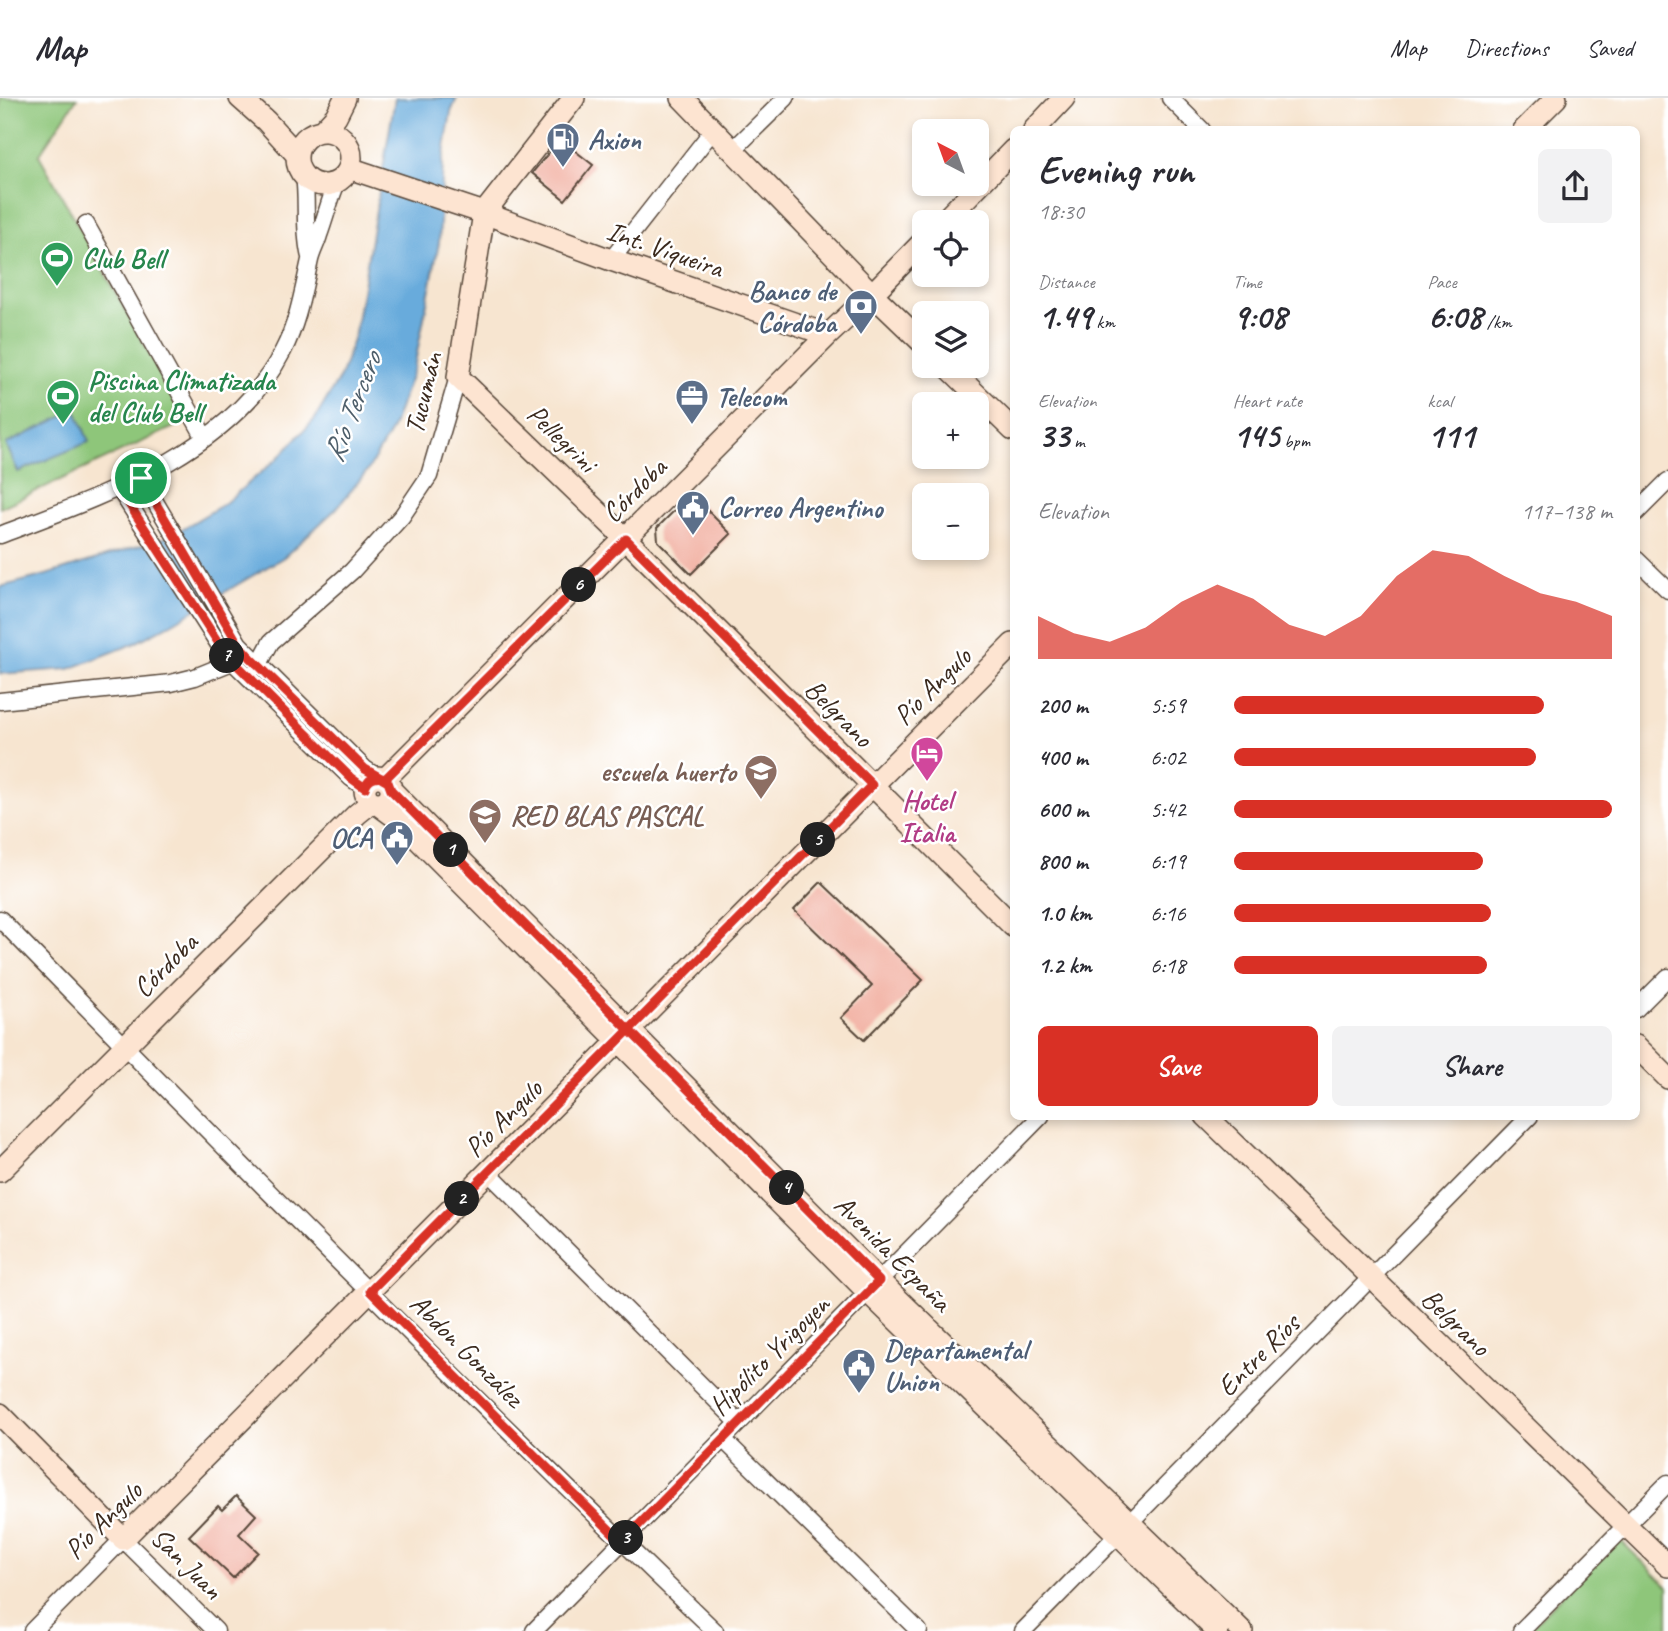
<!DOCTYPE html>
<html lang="en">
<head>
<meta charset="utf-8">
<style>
  :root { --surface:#fff; --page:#f2f2f3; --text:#2b2b33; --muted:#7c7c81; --line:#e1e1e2; --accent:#d93025 }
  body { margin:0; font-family:Caveat,sans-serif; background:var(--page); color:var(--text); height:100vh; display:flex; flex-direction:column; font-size:26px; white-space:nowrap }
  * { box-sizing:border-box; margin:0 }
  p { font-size:23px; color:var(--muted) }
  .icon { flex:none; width:38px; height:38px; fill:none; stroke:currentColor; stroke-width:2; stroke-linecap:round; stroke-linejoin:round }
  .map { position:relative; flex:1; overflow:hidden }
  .side { position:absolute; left:1010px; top:28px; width:630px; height:994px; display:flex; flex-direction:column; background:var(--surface); border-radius:10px; box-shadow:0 4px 10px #0003 }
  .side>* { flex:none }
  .needle { width:46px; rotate:319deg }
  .buttons { position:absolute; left:912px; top:21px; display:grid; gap:14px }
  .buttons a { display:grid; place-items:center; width:77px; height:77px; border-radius:10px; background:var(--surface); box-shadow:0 4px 10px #0003; font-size:35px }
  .pin { position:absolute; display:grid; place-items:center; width:60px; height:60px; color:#fff; margin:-30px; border:4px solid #fff; border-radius:50%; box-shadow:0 2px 7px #0007 }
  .km { position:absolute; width:35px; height:35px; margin:-18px; border-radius:50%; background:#222; color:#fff; font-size:19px; line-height:35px; text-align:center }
  .round { display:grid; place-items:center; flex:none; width:74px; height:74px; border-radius:10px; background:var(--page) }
  .head { display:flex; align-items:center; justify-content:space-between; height:119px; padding:0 28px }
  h1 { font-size:38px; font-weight:800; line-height:52px }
  .metrics { display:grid; grid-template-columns:repeat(3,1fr); gap:10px; height:119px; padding:7px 28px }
  .metrics div { display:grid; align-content:center }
  .metrics b { font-size:35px; font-weight:800 }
  .metrics small { font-size:19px; font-weight:400 }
  .metrics p { font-size:19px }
  .chart { height:196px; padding:14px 28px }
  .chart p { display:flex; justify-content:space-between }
  .chart svg { width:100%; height:126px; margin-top:7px; fill:var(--accent); opacity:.7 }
  .cta { display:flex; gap:14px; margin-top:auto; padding:14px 28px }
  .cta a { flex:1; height:80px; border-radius:10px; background:var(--accent); color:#fff; font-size:28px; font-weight:800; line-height:80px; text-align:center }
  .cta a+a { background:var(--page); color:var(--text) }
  ul { padding:0 28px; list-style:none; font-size:23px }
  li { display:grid; grid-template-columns:112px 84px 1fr; align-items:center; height:52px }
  li i { height:18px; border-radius:9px; background:var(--accent) }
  header { display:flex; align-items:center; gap:42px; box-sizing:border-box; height:98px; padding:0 35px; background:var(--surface); border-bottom:2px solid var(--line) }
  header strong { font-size:33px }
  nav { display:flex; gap:38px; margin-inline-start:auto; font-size:24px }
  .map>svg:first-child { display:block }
  .green { fill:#8ec67a; stroke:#64784c; stroke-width:2 }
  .water { fill:#67abdc; stroke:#516a7d; stroke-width:2 }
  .building { fill:#f2b2a4 }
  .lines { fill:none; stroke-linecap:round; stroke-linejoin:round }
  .street-casing { stroke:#574639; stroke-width:19 }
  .secondary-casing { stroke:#574639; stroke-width:24 }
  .street { stroke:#fff; stroke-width:16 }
  .secondary { stroke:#fde4d1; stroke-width:21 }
  .route-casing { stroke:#fff; stroke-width:14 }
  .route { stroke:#d93025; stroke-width:9 }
  .labels { text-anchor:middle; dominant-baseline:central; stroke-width:5; stroke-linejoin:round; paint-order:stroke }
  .service-label { font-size:28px; font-weight:bold; fill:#4e5e75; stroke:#fff; text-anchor:start }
  .street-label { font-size:28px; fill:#3b2a1e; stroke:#fff }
  .leisure-label { font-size:28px; font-weight:bold; fill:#27864d; stroke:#fff; text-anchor:start }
  .education-label { font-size:28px; font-weight:bold; fill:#785e54; stroke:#fff; text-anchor:end }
  .hotel-label { font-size:28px; font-weight:bold; fill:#b23c85; stroke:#fff }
  .water-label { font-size:30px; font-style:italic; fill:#4d5e6a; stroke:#fff }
</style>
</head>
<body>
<header>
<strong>Map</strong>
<nav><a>Map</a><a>Directions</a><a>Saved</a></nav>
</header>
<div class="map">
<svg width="1668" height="1533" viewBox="0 0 1668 1533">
  <rect width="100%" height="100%" fill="#fff"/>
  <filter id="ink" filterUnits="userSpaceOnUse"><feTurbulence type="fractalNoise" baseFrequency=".0143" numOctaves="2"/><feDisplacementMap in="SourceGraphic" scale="14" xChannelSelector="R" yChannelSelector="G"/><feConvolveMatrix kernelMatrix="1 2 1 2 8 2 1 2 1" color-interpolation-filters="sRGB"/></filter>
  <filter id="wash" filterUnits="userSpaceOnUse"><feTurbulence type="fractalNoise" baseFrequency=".00686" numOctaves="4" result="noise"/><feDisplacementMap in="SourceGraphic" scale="28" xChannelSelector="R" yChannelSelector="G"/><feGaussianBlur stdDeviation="1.57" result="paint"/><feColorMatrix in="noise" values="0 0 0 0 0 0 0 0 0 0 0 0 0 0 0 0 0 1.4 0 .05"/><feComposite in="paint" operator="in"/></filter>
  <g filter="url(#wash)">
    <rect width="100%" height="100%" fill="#f7e5d0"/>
    <path class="green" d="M0,0H77L39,57L187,323L0,410Z
      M1618,1440L1668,1489V1533H1527Z"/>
    <path class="water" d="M395,0H457L451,14L443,62L439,145L414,270L391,333L368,372L336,411L284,459L171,526L133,546L69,571L0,576V489L46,477L170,438L224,406L278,360L315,321L341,277L355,235Z
      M76,312L89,344L18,374L6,346Z"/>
    <g id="blocks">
      <path class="building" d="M560,41L593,67L565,102L532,75Z
        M691,396L731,436L691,476L658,443L657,430Z
        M821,784L923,882L864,942L841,920L872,888L794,812Z
        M236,1398L256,1417L239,1436L258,1454L233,1480L189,1438L218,1408L222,1412Z"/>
    </g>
  </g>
  <g filter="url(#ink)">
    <use href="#blocks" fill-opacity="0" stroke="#574639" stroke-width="2"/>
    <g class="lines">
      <defs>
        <path id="street" d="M1170,0L1202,32
          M733,52L786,0
          M304,77C308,104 303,132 310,159
          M86,126L205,340
          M611,162L713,32
          M141,380L239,546L365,671L377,679
          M118,389L225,556L351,680L365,690
          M1636,415L1668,383
          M0,437C100,399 231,355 283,253C298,224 303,193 310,162C312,153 317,145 319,137C326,118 330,100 338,82
          M1636,461L1668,492
          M258,568L271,544L352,473L402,418L429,378L458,279
          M0,603L171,585L195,579L232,564
          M0,821C235,1062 473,1300 715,1533
          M1636,911L1668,879
          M488,1074L739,1325
          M723,1341L919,1533
          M32,1533L123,1441L216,1533
          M534,1533L1041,1018
          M1023,1533L1530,1018
          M1521,1533L1668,1385"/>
        <path id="secondary" d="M240,0L266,23L297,57
          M574,0L484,115L458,279L626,441L1013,828
          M682,0L872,196L924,246
          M1034,32L1064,0
          M1524,32L1556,0
          M322,33L336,18L345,0
          M297 60a27 27 0 1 1 54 0a27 27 0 1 1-54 0Z
          M349,70L484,115L611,162L828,237
          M943,124L1013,52
          M947,268L1013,332
          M365 692a13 13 0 1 1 26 0a13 13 0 1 1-26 0Z
          M385,681L828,237L872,196L924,143
          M391,692L879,1183L1242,1533
          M376,705L398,721L868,1194L1217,1533
          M1636,948L1668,980
          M1206,1018L1668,1468
          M0,1073L357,716L372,704
          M0,1316L123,1441L1013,546"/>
      </defs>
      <use href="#street" class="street-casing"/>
      <use href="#secondary" class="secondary-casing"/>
      <use href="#street" class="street"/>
      <use href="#secondary" class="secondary"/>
    </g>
  </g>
  <g class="lines" filter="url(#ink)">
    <defs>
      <path id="route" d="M141,380L239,547L250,559L365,671L388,684L391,692L629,932L370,1193L622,1444L879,1183L629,932L872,687L626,441L385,681C376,677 368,681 365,690L351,680L225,555L118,389L141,380"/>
    </defs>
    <use href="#route" class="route-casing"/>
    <use href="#route" class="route"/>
  </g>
  <defs>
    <symbol id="fuel-pin" viewBox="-11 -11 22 30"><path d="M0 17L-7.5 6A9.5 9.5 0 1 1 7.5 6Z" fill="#5c6f8a" stroke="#fff"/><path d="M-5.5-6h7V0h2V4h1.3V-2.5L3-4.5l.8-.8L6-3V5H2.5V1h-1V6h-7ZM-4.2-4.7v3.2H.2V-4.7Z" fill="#fff"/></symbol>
    <symbol id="stadium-pin" viewBox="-11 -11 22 30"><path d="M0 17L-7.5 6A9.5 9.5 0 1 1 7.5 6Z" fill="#2e9e5b" stroke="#fff"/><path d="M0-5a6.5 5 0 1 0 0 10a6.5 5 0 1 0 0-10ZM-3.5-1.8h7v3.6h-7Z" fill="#fff"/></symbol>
    <symbol id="bank-pin" viewBox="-11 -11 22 30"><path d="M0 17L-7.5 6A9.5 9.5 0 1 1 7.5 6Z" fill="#5c6f8a" stroke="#fff"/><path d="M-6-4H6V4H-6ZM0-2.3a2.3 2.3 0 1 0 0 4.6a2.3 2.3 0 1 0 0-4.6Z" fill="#fff"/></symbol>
    <symbol id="office-pin" viewBox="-11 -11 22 30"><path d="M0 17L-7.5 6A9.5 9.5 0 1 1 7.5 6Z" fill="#5c6f8a" stroke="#fff"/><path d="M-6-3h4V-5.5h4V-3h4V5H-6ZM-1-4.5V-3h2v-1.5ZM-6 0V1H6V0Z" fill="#fff"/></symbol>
    <symbol id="civic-pin" viewBox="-11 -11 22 30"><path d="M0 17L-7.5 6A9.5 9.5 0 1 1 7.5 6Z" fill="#5c6f8a" stroke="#fff"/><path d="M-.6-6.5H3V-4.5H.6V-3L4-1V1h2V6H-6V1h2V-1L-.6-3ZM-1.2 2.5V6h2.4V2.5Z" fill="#fff"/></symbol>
    <symbol id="hotel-pin" viewBox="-11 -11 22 30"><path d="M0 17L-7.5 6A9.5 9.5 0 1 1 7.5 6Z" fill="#d1479c" stroke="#fff"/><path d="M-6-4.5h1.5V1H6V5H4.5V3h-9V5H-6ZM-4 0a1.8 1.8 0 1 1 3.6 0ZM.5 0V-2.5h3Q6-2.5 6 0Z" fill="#fff"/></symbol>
    <symbol id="school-pin" viewBox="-11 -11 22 30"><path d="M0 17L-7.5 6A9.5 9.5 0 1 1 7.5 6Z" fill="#8d6e63" stroke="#fff"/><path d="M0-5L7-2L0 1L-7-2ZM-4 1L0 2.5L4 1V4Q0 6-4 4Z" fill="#fff"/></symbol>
  </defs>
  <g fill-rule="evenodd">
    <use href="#fuel-pin" x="544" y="22" width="38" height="52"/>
    <use href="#stadium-pin" x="38" y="141" width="38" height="52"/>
    <use href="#bank-pin" x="842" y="189" width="38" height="52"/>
    <use href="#stadium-pin" x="44" y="279" width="38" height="52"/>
    <use href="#office-pin" x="673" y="279" width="38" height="52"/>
    <use href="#civic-pin" x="674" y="390" width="38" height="52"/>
    <use href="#hotel-pin" x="908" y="636" width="38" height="52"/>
    <use href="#school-pin" x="742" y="654" width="38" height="52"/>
    <use href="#school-pin" x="466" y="698" width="38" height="52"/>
    <use href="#civic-pin" x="378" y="720" width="38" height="52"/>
    <use href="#civic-pin" x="840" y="1248" width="38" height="52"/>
  </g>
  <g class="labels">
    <g class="service-label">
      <text x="588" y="41">Axion</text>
      <text x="836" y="192" text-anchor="end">Banco de<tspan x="836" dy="32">Córdoba</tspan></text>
      <text x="716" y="298">Telecom</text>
      <text x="718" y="409">Correo Argentino</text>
      <text x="372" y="739" text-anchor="end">OCA</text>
      <text x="884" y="1251">Departamental<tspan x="884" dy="32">Union</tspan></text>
    </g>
    <g class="street-label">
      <text transform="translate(665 151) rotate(19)">Int. Viqueira</text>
      <text transform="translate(423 295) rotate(-76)">Tucumán</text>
      <text transform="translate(562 340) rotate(44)">Pellegrini</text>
      <text transform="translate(634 392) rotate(-45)">Córdoba</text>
      <text transform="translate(932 588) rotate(-45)">Pío Angulo</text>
      <text transform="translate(839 615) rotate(45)">Belgrano</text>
      <text transform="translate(165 867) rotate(-45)">Córdoba</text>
      <text transform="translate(503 1020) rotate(-45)">Pío Angulo</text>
      <text transform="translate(893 1155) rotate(45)">Avenida España</text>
      <text transform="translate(1456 1224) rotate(44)">Belgrano</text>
      <text transform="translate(467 1252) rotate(45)">Abdon González</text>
      <text transform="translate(769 1257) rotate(-45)">Hipólito Yrigoyen</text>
      <text transform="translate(1258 1257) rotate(-45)">Entre Ríos</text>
      <text transform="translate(103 1422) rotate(-45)">Pío Angulo</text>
      <text transform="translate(187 1465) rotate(45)">San Juan</text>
    </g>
    <g class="leisure-label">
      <text x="82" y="160">Club Bell</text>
      <text x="88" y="282">Piscina Climatizada<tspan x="88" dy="32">del Club Bell</tspan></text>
    </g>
    <g class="education-label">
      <text x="736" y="673">escuela huerto</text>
      <text x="510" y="717" text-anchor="start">RED BLAS PASCAL</text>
    </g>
    <g class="hotel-label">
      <text x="927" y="702">Hotel<tspan x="927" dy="32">Italia</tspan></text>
    </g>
    <g class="water-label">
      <text transform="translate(352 309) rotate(-69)">Río Tercero</text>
    </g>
  </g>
</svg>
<div class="buttons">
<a><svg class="needle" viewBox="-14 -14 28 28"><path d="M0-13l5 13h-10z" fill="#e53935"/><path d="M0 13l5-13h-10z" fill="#7c7c81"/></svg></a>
<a><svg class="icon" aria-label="locate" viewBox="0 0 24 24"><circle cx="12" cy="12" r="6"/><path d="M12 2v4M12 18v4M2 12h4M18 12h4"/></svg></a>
<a><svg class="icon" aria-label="layers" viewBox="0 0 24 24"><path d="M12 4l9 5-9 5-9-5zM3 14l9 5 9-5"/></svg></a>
<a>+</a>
<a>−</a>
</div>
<div class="pin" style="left:141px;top:380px;background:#1e9e55"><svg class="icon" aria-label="arrive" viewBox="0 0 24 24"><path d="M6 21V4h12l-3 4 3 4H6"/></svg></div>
<b class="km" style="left:451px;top:752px">1</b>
<b class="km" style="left:462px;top:1101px">2</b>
<b class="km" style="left:626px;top:1440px">3</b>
<b class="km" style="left:787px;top:1090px">4</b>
<b class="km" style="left:818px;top:742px">5</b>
<b class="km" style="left:579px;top:487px">6</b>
<b class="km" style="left:227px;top:558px">7</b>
<section class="side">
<div class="head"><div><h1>Evening run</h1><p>18:30</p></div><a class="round"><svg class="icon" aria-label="share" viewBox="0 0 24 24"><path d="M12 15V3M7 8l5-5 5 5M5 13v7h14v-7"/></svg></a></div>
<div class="metrics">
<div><p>Distance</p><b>1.49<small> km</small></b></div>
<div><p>Time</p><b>9:08</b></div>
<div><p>Pace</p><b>6:08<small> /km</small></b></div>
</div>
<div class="metrics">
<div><p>Elevation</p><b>33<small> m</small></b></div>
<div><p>Heart rate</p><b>145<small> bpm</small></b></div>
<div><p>kcal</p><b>111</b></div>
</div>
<div class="chart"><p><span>Elevation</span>117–138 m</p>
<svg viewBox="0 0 160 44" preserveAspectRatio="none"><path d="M0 44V29L10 35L20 38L30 33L40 24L50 18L60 23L70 32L80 36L90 29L100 15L110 6L120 8L130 15L140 21L150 24L160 29V44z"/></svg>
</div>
<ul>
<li><b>200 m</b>5:59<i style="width:82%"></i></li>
<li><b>400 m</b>6:02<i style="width:80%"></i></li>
<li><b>600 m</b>5:42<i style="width:100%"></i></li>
<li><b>800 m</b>6:19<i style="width:66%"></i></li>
<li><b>1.0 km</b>6:16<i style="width:68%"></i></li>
<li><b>1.2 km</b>6:18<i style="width:67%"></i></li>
</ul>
<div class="cta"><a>Save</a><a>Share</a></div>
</section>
</div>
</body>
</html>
